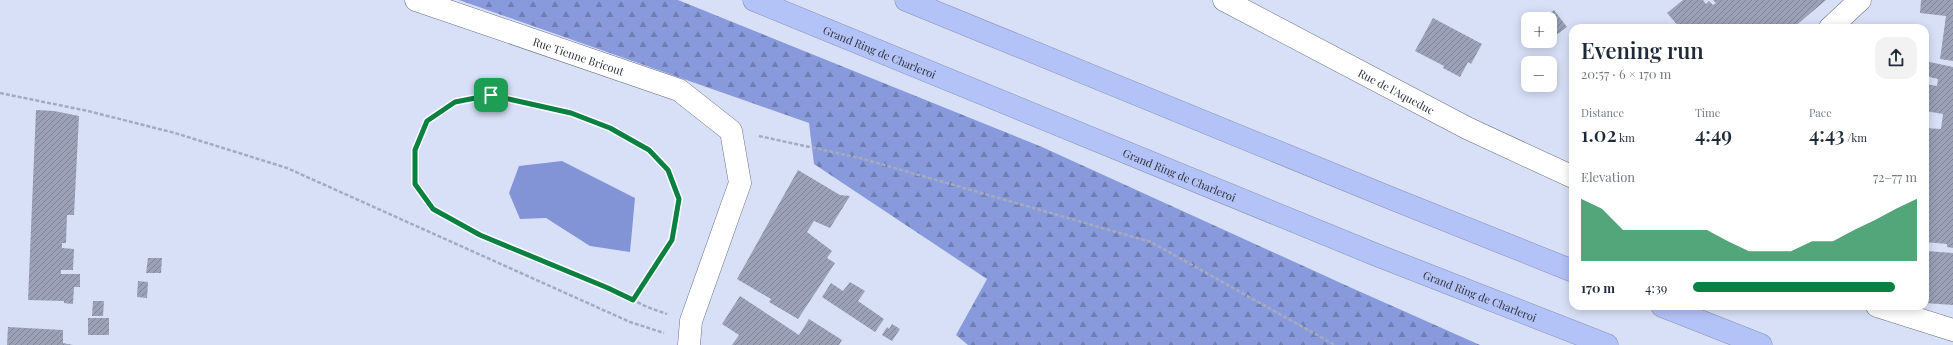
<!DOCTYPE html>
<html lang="en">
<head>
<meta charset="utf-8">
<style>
  :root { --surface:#fff; --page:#f2f2f3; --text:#1f2937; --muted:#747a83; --accent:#0b8043 }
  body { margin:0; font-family:"Playfair Display",serif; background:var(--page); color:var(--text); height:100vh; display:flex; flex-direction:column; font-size:15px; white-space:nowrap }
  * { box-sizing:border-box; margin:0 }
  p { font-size:13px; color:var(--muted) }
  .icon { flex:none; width:22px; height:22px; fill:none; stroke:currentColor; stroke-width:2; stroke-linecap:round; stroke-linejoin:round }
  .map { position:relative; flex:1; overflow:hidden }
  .panel { position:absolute; left:1569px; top:24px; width:360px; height:286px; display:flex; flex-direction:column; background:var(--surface); border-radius:12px; box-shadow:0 2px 10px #0003 }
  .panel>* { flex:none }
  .controls { position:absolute; left:1521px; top:12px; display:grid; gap:8px }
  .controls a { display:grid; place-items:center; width:36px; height:36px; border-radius:8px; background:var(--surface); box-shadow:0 2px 10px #0003; font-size:20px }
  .pin { position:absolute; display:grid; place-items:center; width:34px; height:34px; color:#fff; margin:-17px; border-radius:8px; box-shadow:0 2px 6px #0006 }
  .round { display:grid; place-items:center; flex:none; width:42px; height:42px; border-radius:12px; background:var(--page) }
  .overview { display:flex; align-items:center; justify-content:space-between; height:68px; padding:0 12px }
  h1 { font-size:22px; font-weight:600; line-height:30px }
  .figures { display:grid; grid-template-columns:repeat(3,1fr); gap:6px; height:68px; padding:4px 12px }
  .figures div { display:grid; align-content:center }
  .figures b { font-size:20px; font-weight:600 }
  .figures small { font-size:11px; font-weight:400 }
  .figures p { font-size:11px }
  .chart { height:112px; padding:8px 12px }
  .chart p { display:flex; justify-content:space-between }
  .chart svg { width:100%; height:72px; margin-top:4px; fill:var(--accent); opacity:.7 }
  ul { padding:0 12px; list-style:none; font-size:13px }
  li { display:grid; grid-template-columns:64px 48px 1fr; align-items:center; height:30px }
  li i { height:10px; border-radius:5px; background:var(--accent) }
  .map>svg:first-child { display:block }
  .forest { fill:url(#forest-firs) }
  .water { fill:#8394d6 }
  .building { fill:url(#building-hatch) }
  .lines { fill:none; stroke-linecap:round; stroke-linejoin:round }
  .street-casing { stroke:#696f84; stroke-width:23 }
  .highway-casing { stroke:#8590b5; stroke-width:23 }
  .path { stroke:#a5abbe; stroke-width:2.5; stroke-dasharray:4 2; stroke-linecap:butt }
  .street { stroke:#fff; stroke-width:22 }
  .highway { stroke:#b4c3f7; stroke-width:22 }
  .route-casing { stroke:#fff; stroke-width:8 }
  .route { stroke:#0b8043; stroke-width:5 }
  .labels { text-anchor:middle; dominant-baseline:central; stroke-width:3; stroke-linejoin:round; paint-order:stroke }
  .street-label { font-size:11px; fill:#2f323b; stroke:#d8e0f7 }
</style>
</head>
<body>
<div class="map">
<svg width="1953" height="345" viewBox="0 0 1953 345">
  <defs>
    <pattern id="forest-firs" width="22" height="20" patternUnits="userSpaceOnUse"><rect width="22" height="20" fill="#889adc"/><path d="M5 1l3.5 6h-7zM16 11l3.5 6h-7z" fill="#707eb4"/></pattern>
    <pattern id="building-hatch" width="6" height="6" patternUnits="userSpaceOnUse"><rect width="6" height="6" fill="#9ba2b8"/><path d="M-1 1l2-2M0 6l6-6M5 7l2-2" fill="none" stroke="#7f8597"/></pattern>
  </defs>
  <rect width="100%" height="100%" fill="#d8e0f7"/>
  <path class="forest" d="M459,0H678L1042,147L1354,289L1480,345H968L956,335L987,279L814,164L809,123Z"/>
  <path class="water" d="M562,161L635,198L630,252L590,246L546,218L520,219L509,193L519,166Z"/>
  <path class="building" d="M1683,0H1703L1706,4L1709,1L1713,5L1716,3L1713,0H1826L1793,28H1680L1667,13Z
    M1921,0H1953V61L1940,59L1946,16L1920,13Z
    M1554,10L1567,27L1551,39L1550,19H1543Z
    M1433,18L1482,44L1471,64L1468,62L1460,77L1443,68L1444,66L1415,51Z
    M1925,61L1953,67V248L1947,247V244L1925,242V128L1941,129L1943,114L1925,111V84L1937,86L1938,79L1925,76Z
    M36,110L54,111L79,116L74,215H67L66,243H62V248L74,249L73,270H61V274H80V287H74L73,304L64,303V301L28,300Z
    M798,170L840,195L850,196L830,228L814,221L807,232L832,251L827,258L835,263L798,319L769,302L771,299L737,279Z
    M1925,248L1927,249L1926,251L1953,253V305L1925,303Z
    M148,258H162L161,273H146Z
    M138,281L148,282L147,298L137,297Z
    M850,282L865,291L858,301L884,319L875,332L822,297L831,283L843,291Z
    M740,296L799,335L809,319L842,340L839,345H732L739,335L722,324Z
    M93,301H104L103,316H92Z
    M88,318H109V335H88Z
    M892,324L900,329L892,341L882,335L887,327L889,329Z
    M8,327L63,330V343L73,345H7Z"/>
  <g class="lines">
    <defs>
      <g id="street">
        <path id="s1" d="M416,0L679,90L731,131L740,183L691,321L689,345"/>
        <path id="s2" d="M1224,0L1467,128L1573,177"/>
        <path d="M1830,28L1860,0"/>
        <path d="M1877,306L1953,330"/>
      </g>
      <g id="highway">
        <path id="s3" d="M754,0L1374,254L1607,345"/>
        <path d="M906,0L1393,199L1573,271"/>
        <path d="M1662,306L1761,345"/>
      </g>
    </defs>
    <use href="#street" class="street-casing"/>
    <use href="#highway" class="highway-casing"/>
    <path class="path" d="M0,93L88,111L175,133L287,168L630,322L664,333
      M759,136L860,158L1151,242L1335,345
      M633,300L672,241L679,199L668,170L649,150L609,128L571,113L491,95L455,102L427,121L415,150V184L433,209L481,235L609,288L647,307L667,314"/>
    <use href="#street" class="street"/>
    <use href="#highway" class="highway"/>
  </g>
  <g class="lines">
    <defs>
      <path id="route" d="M491,95L571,113L610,128L649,150L668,170L679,199L672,240L633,300L608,288L480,235L433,209L415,184V150L427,121L455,102Z"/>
    </defs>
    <use href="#route" class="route-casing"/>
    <use href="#route" class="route"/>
  </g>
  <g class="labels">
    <g class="street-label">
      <text stroke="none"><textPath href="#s3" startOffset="136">Grand Ring de Charleroi</textPath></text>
      <text stroke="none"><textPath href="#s1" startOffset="172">Rue Tienne Bricout</textPath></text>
      <text stroke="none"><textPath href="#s2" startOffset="195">Rue de l'Aqueduc</textPath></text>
      <text stroke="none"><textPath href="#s3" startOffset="460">Grand Ring de Charleroi</textPath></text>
      <text stroke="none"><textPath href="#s3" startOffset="784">Grand Ring de Charleroi</textPath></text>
    </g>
  </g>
</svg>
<div class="controls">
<a>+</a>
<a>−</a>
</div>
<div class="pin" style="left:491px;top:95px;background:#1e9e55"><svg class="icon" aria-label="arrive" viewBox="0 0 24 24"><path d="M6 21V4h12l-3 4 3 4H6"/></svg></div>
<section class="panel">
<div class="overview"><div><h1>Evening run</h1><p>20:57 · 6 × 170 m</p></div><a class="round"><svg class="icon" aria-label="share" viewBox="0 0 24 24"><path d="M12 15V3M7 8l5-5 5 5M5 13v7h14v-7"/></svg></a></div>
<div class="figures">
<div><p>Distance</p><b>1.02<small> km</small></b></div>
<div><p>Time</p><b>4:49</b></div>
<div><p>Pace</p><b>4:43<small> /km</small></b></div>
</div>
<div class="chart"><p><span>Elevation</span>72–77 m</p>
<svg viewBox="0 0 160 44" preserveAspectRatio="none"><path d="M0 44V6L10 12L20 25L30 25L40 25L50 25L60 25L70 32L80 38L90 38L100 38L110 32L120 32L130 25L140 19L150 12L160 6V44z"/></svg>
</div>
<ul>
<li><b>170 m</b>4:39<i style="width:90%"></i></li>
</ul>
</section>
</div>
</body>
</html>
